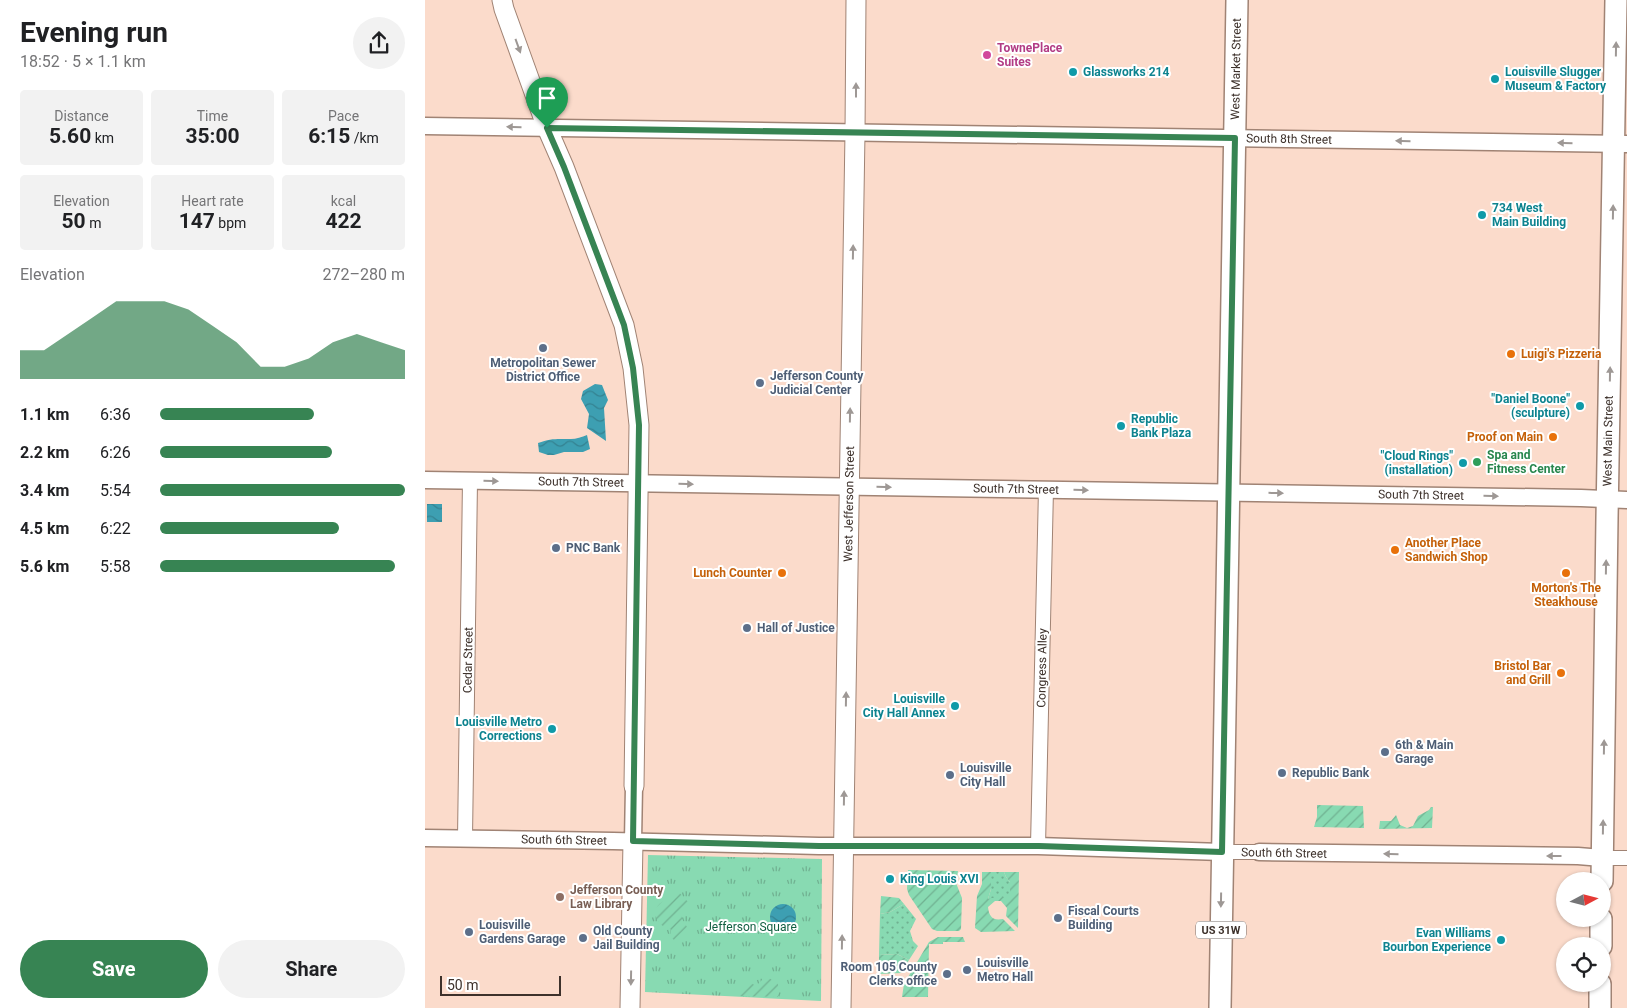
<!DOCTYPE html>
<html lang="en">
<head>
<meta charset="utf-8">
<style>
  :root { --surface:#fff; --page:#f2f2f2; --text:#202124; --muted:#757577; --accent:#378453 }
  body { margin:0; font-family:Roboto,sans-serif; background:var(--page); color:var(--text); height:100vh; display:flex; flex-direction:column; font-size:19px; white-space:nowrap }
  * { box-sizing:border-box; margin:0 }
  p { font-size:16px; color:var(--muted) }
  .icon { flex:none; width:28px; height:28px; fill:none; stroke:currentColor; stroke-width:2; stroke-linecap:round; stroke-linejoin:round }
  .map { position:relative; flex:1; overflow:hidden }
  .sheet { display:flex; flex-direction:column; background:var(--surface); width:425px }
  .sheet>* { flex:none }
  .needle { width:32px; rotate:83deg }
  .controls { position:absolute; left:1131px; top:872px; display:grid; gap:10px }
  .controls a { display:grid; place-items:center; width:55px; height:55px; border-radius:50%; background:var(--surface); box-shadow:0 1px 4px #0004; font-size:25px }
  .scale { position:absolute; left:15px; bottom:12px; width:121px; box-sizing:border-box; padding-left:5px; border:2px solid #3d312b; border-top:0; font-size:14px; line-height:18px; white-space:nowrap; color:#3d312b; -webkit-text-stroke:4px #fff; paint-order:stroke }
  .pin { position:absolute; display:grid; place-items:center; width:42px; height:42px; color:#fff; margin:-51px -21px; border-radius:50% 50% 50% 0; rotate:-45deg; box-shadow:0 0 5px #0007 }
  .pin .icon { rotate:45deg }
  .round { display:grid; place-items:center; flex:none; width:52px; height:52px; border-radius:26px; background:var(--page) }
  .overview { display:flex; align-items:center; justify-content:space-between; height:85px; padding:0 20px }
  h1 { font-size:28px; font-weight:700; line-height:38px }
  .figures { display:grid; grid-template-columns:repeat(3,1fr); gap:8px; height:85px; padding:5px 20px }
  .figures div { display:grid; align-content:center; border-radius:5px; background:var(--page); text-align:center }
  .figures b { font-size:21px; font-weight:700 }
  .figures small { font-size:14px; font-weight:400 }
  .figures p { font-size:14px }
  .chart { height:140px; padding:10px 20px }
  .chart p { display:flex; justify-content:space-between }
  .chart svg { width:100%; height:90px; margin-top:5px; fill:var(--accent); opacity:.7 }
  .action { display:flex; gap:10px; margin-top:auto; padding:10px 20px }
  .action a { flex:1; height:58px; border-radius:30px; background:var(--accent); color:#fff; font-size:20px; font-weight:700; line-height:58px; text-align:center }
  .action a+a { background:var(--page); color:var(--text) }
  ul { padding:0 20px; list-style:none; font-size:16px }
  li { display:grid; grid-template-columns:80px 60px 1fr; align-items:center; height:38px }
  li i { height:12px; border-radius:6px; background:var(--accent) }
  main { display:flex; flex:1; min-height:0 }
  .map>svg:first-child { display:block }
  .grass { fill:url(#grass-dots) }
  .park { fill:url(#park-tufts) }
  .garden { fill:url(#garden-furrows) }
  .water { fill:url(#water-waves) }
  .lines { fill:none; stroke-linecap:round; stroke-linejoin:round }
  .minor-casing { stroke:#a08374; stroke-width:16 }
  .tertiary-casing { stroke:#a08374; stroke-width:19 }
  .secondary-casing { stroke:#a08374; stroke-width:21 }
  .primary-casing { stroke:#a08374; stroke-width:24 }
  .minor { stroke:#fff; stroke-width:14 }
  .tertiary { stroke:#fff; stroke-width:16 }
  .secondary { stroke:#fff; stroke-width:19 }
  .primary { stroke:#fff; stroke-width:21 }
  .oneway { fill:#9e9895 }
  .route-casing { stroke:#fff; stroke-width:10 }
  .route { stroke:#378453; stroke-width:6 }
  .hotel-dot { fill:#d1479c; stroke:#fff; stroke-width:2 }
  .culture-dot { fill:#0f9aa8; stroke:#fff; stroke-width:2 }
  .service-dot { fill:#5c6f8a; stroke:#fff; stroke-width:2 }
  .food-dot { fill:#e8710a; stroke:#fff; stroke-width:2 }
  .leisure-dot { fill:#2e9e5b; stroke:#fff; stroke-width:2 }
  .education-dot { fill:#8d6e63; stroke:#fff; stroke-width:2 }
  .labels { text-anchor:middle; dominant-baseline:central; stroke-width:4; stroke-linejoin:round; paint-order:stroke }
  .shield { fill:#fff; stroke:#776f6b; stroke-width:1 }
  .shield-label { font-size:11px; font-weight:bold; fill:#3d312b }
  .hotel-label { font-size:12px; font-weight:bold; fill:#b23c85; stroke:#fff; text-anchor:start }
  .street-label { font-size:12px; fill:#3d312b; stroke:#fff }
  .culture-label { font-size:12px; font-weight:bold; fill:#0d838f; stroke:#fff; text-anchor:start }
  .food-label { font-size:12px; font-weight:bold; fill:#c56008; stroke:#fff; text-anchor:end }
  .service-label { font-size:12px; font-weight:bold; fill:#4e5e75; stroke:#fff; text-anchor:start }
  .leisure-label { font-size:12px; font-weight:bold; fill:#27864d; stroke:#fff; text-anchor:start }
  .education-label { font-size:12px; font-weight:bold; fill:#785e54; stroke:#fff; text-anchor:start }
  .park-label { font-size:12px; fill:#105f41; stroke:#fff }
</style>
</head>
<body>
<main>
<section class="sheet">
<div class="overview"><div><h1>Evening run</h1><p>18:52 · 5 × 1.1 km</p></div><a class="round"><svg class="icon" aria-label="share" viewBox="0 0 24 24"><path d="M12 15V3M7 8l5-5 5 5M5 13v7h14v-7"/></svg></a></div>
<div class="figures">
<div><p>Distance</p><b>5.60<small> km</small></b></div>
<div><p>Time</p><b>35:00</b></div>
<div><p>Pace</p><b>6:15<small> /km</small></b></div>
</div>
<div class="figures">
<div><p>Elevation</p><b>50<small> m</small></b></div>
<div><p>Heart rate</p><b>147<small> bpm</small></b></div>
<div><p>kcal</p><b>422</b></div>
</div>
<div class="chart"><p><span>Elevation</span>272–280 m</p>
<svg viewBox="0 0 160 44" preserveAspectRatio="none"><path d="M0 44V30L10 30L20 22L30 14L40 6L50 6L60 6L70 10L80 18L90 26L100 38L110 38L120 34L130 26L140 22L150 26L160 30V44z"/></svg>
</div>
<ul>
<li><b>1.1 km</b>6:36<i style="width:63%"></i></li>
<li><b>2.2 km</b>6:26<i style="width:70%"></i></li>
<li><b>3.4 km</b>5:54<i style="width:100%"></i></li>
<li><b>4.5 km</b>6:22<i style="width:73%"></i></li>
<li><b>5.6 km</b>5:58<i style="width:96%"></i></li>
</ul>
<div class="action"><a>Save</a><a>Share</a></div>
</section>
<div class="map">
<svg width="1202" height="1008" viewBox="0 0 1202 1008">
  <defs>
    <pattern id="grass-dots" width="8" height="8" patternUnits="userSpaceOnUse" patternTransform="scale(1.25)"><rect width="8" height="8" fill="#88dab2"/><path d="M2 2h.1M6 6h.1" fill="none" stroke="#70b191" stroke-width="1.8" stroke-linecap="round"/></pattern>
    <pattern id="park-tufts" width="24" height="20" patternUnits="userSpaceOnUse" patternTransform="scale(1.25)"><rect width="24" height="20" fill="#88dab2"/><path d="M3 7l-1-3M5 7V3M7 7l1-3M15 17l-1-3M17 17v-4M19 17l1-3" fill="none" stroke="#70b191"/></pattern>
    <pattern id="garden-furrows" width="10" height="10" patternUnits="userSpaceOnUse" patternTransform="scale(1.25)"><rect width="10" height="10" fill="#88dab2"/><path d="M-1 1l2-2M0 10L10 0M9 11l2-2" fill="none" stroke="#70b191"/></pattern>
    <pattern id="water-waves" width="16" height="10" patternUnits="userSpaceOnUse" patternTransform="scale(1.25)"><rect width="16" height="10" fill="#3d9fb2"/><path d="M0 5q4-4 8 0t8 0" fill="none" stroke="#348291"/></pattern>
  </defs>
  <rect width="100%" height="100%" fill="#fbdbcb"/>
  <path class="grass" d="M566,872H579L581,877L585,882V902L563,899L566,889Z
    M479,904L491,919L485,931L488,941L493,946L484,960L472,954L454,955L455,914L465,912Z"/>
  <path class="park" d="M223,855L397,859L396,1001L220,992Z"/>
  <path class="garden" d="M892,805L938,806L939,828L889,827L892,817Z
    M1006,807H1008L1007,828L954,829L955,821H966L971,815L975,825L982,828L988,826L993,816L1004,810Z
    M483,870L533,871L531,883L537,898L536,929L534,931H512L507,929L484,895L482,889Z
    M557,872H566V889L563,899L576,896L585,901V882L581,877L579,872H594L593,928L581,916L582,908L576,901H570L563,907C564,917 568,921 578,919L590,931L556,932L550,928L552,896L557,884Z
    M251,889L264,903L257,910V919L262,927L249,940L246,937V929C237,927 234,924 230,915C231,904 236,901 247,899V893Z
    M456,896L474,898L479,904L465,912L455,914Z
    M513,937H538L540,942H518V944H504L503,997H477L479,984L504,942Z
    M472,954L484,960L476,973L454,974V955Z
    M341,976L353,984V997L314,996V991L323,981L331,986Z"/>
  <path class="water" d="M170,384L177,385L183,400L179,408L181,441L162,428L164,414L156,399L158,391Z
    M162,435L165,449L158,452H139L129,455H123L114,452L113,443C126,438 132,439 146,439C151,439 157,437 162,435Z
    M2,504H17V522H2Z
    M345 917a13 13 0 1 1 26 0a13 13 0 1 1-26 0Z"/>
  <g class="lines">
    <defs>
      <path id="minor" d="M40,838L45,481
        M613,846L621,489
        M797,852H834
        M1177,858H1202"/>
      <path id="tertiary" d="M0,126L1202,144
        M0,480L1156,498L1202,500
        M0,838L188,841L394,846H613L797,852
        M208,841L209,786
        M834,852L1153,856L1177,858"/>
      <path id="secondary" d="M77,0L79,9L122,128L139,167L199,325L208,368L214,425L209,786
        M205,1008L208,841
        M416,1008L430,133L431,0"/>
      <path id="primary" d="M1177,881L1182,518L1191,0
        M1176,946V919
        M795,1008L812,0
        M1175,1008V984"/>
    </defs>
    <use href="#minor" class="minor-casing"/>
    <use href="#tertiary" class="tertiary-casing"/>
    <use href="#secondary" class="secondary-casing"/>
    <use href="#primary" class="primary-casing"/>
    <use href="#minor" class="minor"/>
    <use href="#tertiary" class="tertiary"/>
    <use href="#secondary" class="secondary"/>
    <use href="#primary" class="primary"/>
  </g>
  <defs><path id="oneway-solid" d="M-6-.8H1V-3.2L6.5 0L1 3.2V.8H-6Z" transform="scale(1.25)"/></defs>
  <g class="oneway">
    <use href="#oneway-solid" transform="translate(93 46) rotate(70)"/>
    <use href="#oneway-solid" transform="translate(1191 49) rotate(-89)"/>
    <use href="#oneway-solid" transform="translate(431 90) rotate(-90)"/>
    <use href="#oneway-solid" transform="translate(89 127) rotate(-179)"/>
    <use href="#oneway-solid" transform="translate(978 141) rotate(-179)"/>
    <use href="#oneway-solid" transform="translate(1140 143) rotate(-179)"/>
    <use href="#oneway-solid" transform="translate(1188 212) rotate(-89)"/>
    <use href="#oneway-solid" transform="translate(428 252) rotate(-89)"/>
    <use href="#oneway-solid" transform="translate(1185 374) rotate(-89)"/>
    <use href="#oneway-solid" transform="translate(425 415) rotate(-89)"/>
    <use href="#oneway-solid" transform="translate(66 481) rotate(1)"/>
    <use href="#oneway-solid" transform="translate(261 484) rotate(1)"/>
    <use href="#oneway-solid" transform="translate(459 487) rotate(1)"/>
    <use href="#oneway-solid" transform="translate(656 490) rotate(1)"/>
    <use href="#oneway-solid" transform="translate(851 493) rotate(1)"/>
    <use href="#oneway-solid" transform="translate(1066 496) rotate(1)"/>
    <use href="#oneway-solid" transform="translate(1181 567) rotate(-89)"/>
    <use href="#oneway-solid" transform="translate(421 699) rotate(-89)"/>
    <use href="#oneway-solid" transform="translate(1179 747) rotate(-89)"/>
    <use href="#oneway-solid" transform="translate(419 798) rotate(-89)"/>
    <use href="#oneway-solid" transform="translate(1178 827) rotate(-89)"/>
    <use href="#oneway-solid" transform="translate(966 854) rotate(-179)"/>
    <use href="#oneway-solid" transform="translate(1129 856) rotate(-180)"/>
    <use href="#oneway-solid" transform="translate(796 900) rotate(91)"/>
    <use href="#oneway-solid" transform="translate(417 942) rotate(-89)"/>
    <use href="#oneway-solid" transform="translate(206 978) rotate(91)"/>
  </g>
  <g class="lines">
    <defs>
      <path id="route" d="M122,128L810,138L797,852L614,846H394L208,841L214,425L208,368L199,325L139,167Z"/>
    </defs>
    <use href="#route" class="route-casing"/>
    <use href="#route" class="route"/>
  </g>
  <circle class="hotel-dot" cx="562" cy="55" r="5"/>
  <g class="culture-dot">
    <circle cx="648" cy="72" r="5"/>
    <circle cx="1070" cy="79" r="5"/>
    <circle cx="1057" cy="215" r="5"/>
    <circle cx="1155" cy="406" r="5"/>
    <circle cx="696" cy="426" r="5"/>
    <circle cx="1038" cy="463" r="5"/>
    <circle cx="530" cy="706" r="5"/>
    <circle cx="127" cy="729" r="5"/>
    <circle cx="465" cy="879" r="5"/>
    <circle cx="1076" cy="940" r="5"/>
  </g>
  <g class="service-dot">
    <circle cx="118" cy="348" r="5"/>
    <circle cx="335" cy="383" r="5"/>
    <circle cx="131" cy="548" r="5"/>
    <circle cx="322" cy="628" r="5"/>
    <circle cx="960" cy="752" r="5"/>
    <circle cx="857" cy="773" r="5"/>
    <circle cx="525" cy="775" r="5"/>
    <circle cx="633" cy="918" r="5"/>
    <circle cx="44" cy="932" r="5"/>
    <circle cx="158" cy="938" r="5"/>
    <circle cx="542" cy="970" r="5"/>
    <circle cx="522" cy="974" r="5"/>
  </g>
  <g class="food-dot">
    <circle cx="1086" cy="354" r="5"/>
    <circle cx="1128" cy="437" r="5"/>
    <circle cx="970" cy="550" r="5"/>
    <circle cx="357" cy="573" r="5"/>
    <circle cx="1141" cy="573" r="5"/>
    <circle cx="1136" cy="673" r="5"/>
  </g>
  <circle class="leisure-dot" cx="1052" cy="462" r="5"/>
  <circle class="education-dot" cx="135" cy="897" r="5"/>
  <g class="labels">
    <rect class="shield" x="771" y="921.5" width="50" height="17" rx="4"/>
    <g class="shield-label">
      <text x="796" y="930">US 31W</text>
    </g>
    <g class="hotel-label">
      <text x="572" y="48">TownePlace<tspan x="572" dy="14">Suites</tspan></text>
    </g>
    <g class="street-label">
      <text transform="translate(811 69) rotate(-89)">West Market Street</text>
      <text transform="translate(864 139) rotate(1)">South 8th Street</text>
      <text transform="translate(1183 441) rotate(-89)">West Main Street</text>
      <text transform="translate(156 482) rotate(1)">South 7th Street</text>
      <text transform="translate(591 489) rotate(1)">South 7th Street</text>
      <text transform="translate(996 495) rotate(1)">South 7th Street</text>
      <text transform="translate(424 504) rotate(-89)">West Jefferson Street</text>
      <text transform="translate(43 660) rotate(-89)">Cedar Street</text>
      <text transform="translate(617 668) rotate(-89)">Congress Alley</text>
      <text transform="translate(139 840) rotate(1)">South 6th Street</text>
      <text transform="translate(859 853) rotate(1)">South 6th Street</text>
    </g>
    <g class="culture-label">
      <text x="658" y="72">Glassworks 214</text>
      <text x="1080" y="72">Louisville Slugger<tspan x="1080" dy="14">Museum &amp; Factory</tspan></text>
      <text x="1067" y="208">734 West<tspan x="1067" dy="14">Main Building</tspan></text>
      <text x="1145" y="399" text-anchor="end">"Daniel Boone"<tspan x="1145" dy="14">(sculpture)</tspan></text>
      <text x="706" y="419">Republic<tspan x="706" dy="14">Bank Plaza</tspan></text>
      <text x="1028" y="456" text-anchor="end">"Cloud Rings"<tspan x="1028" dy="14">(installation)</tspan></text>
      <text x="520" y="699" text-anchor="end">Louisville<tspan x="520" dy="14">City Hall Annex</tspan></text>
      <text x="117" y="722" text-anchor="end">Louisville Metro<tspan x="117" dy="14">Corrections</tspan></text>
      <text x="475" y="879">King Louis XVI</text>
      <text x="1066" y="933" text-anchor="end">Evan Williams<tspan x="1066" dy="14">Bourbon Experience</tspan></text>
    </g>
    <g class="food-label">
      <text x="1096" y="354" text-anchor="start">Luigi's Pizzeria</text>
      <text x="1118" y="437">Proof on Main</text>
      <text x="980" y="543" text-anchor="start">Another Place<tspan x="980" dy="14">Sandwich Shop</tspan></text>
      <text x="347" y="573">Lunch Counter</text>
      <text x="1141" y="588" text-anchor="middle">Morton's The<tspan x="1141" dy="14">Steakhouse</tspan></text>
      <text x="1126" y="666">Bristol Bar<tspan x="1126" dy="14">and Grill</tspan></text>
    </g>
    <g class="service-label">
      <text x="118" y="363" text-anchor="middle">Metropolitan Sewer<tspan x="118" dy="14">District Office</tspan></text>
      <text x="345" y="376">Jefferson County<tspan x="345" dy="14">Judicial Center</tspan></text>
      <text x="141" y="548">PNC Bank</text>
      <text x="332" y="628">Hall of Justice</text>
      <text x="970" y="745">6th &amp; Main<tspan x="970" dy="14">Garage</tspan></text>
      <text x="535" y="768">Louisville<tspan x="535" dy="14">City Hall</tspan></text>
      <text x="867" y="773">Republic Bank</text>
      <text x="643" y="911">Fiscal Courts<tspan x="643" dy="14">Building</tspan></text>
      <text x="54" y="925">Louisville<tspan x="54" dy="14">Gardens Garage</tspan></text>
      <text x="168" y="931">Old County<tspan x="168" dy="14">Jail Building</tspan></text>
      <text x="552" y="963">Louisville<tspan x="552" dy="14">Metro Hall</tspan></text>
      <text x="512" y="967" text-anchor="end">Room 105 County<tspan x="512" dy="14">Clerks office</tspan></text>
    </g>
    <g class="leisure-label">
      <text x="1062" y="455">Spa and<tspan x="1062" dy="14">Fitness Center</tspan></text>
    </g>
    <g class="education-label">
      <text x="145" y="890">Jefferson County<tspan x="145" dy="14">Law Library</tspan></text>
    </g>
    <g class="park-label">
      <text x="326" y="927">Jefferson Square</text>
    </g>
  </g>
</svg>
<div class="controls">
<a><svg class="needle" viewBox="-14 -14 28 28"><path d="M0-13l5 13h-10z" fill="#e53935"/><path d="M0 13l5-13h-10z" fill="#757577"/></svg></a>
<a><svg class="icon" aria-label="locate" viewBox="0 0 24 24"><circle cx="12" cy="12" r="6"/><path d="M12 2v4M12 18v4M2 12h4M18 12h4"/></svg></a>
</div>
<div class="scale">50 m</div>
<div class="pin" style="left:122px;top:128px;background:#1e9e55"><svg class="icon" aria-label="arrive" viewBox="0 0 24 24"><path d="M6 21V4h12l-3 4 3 4H6"/></svg></div>
</div>
</main>
</body>
</html>
